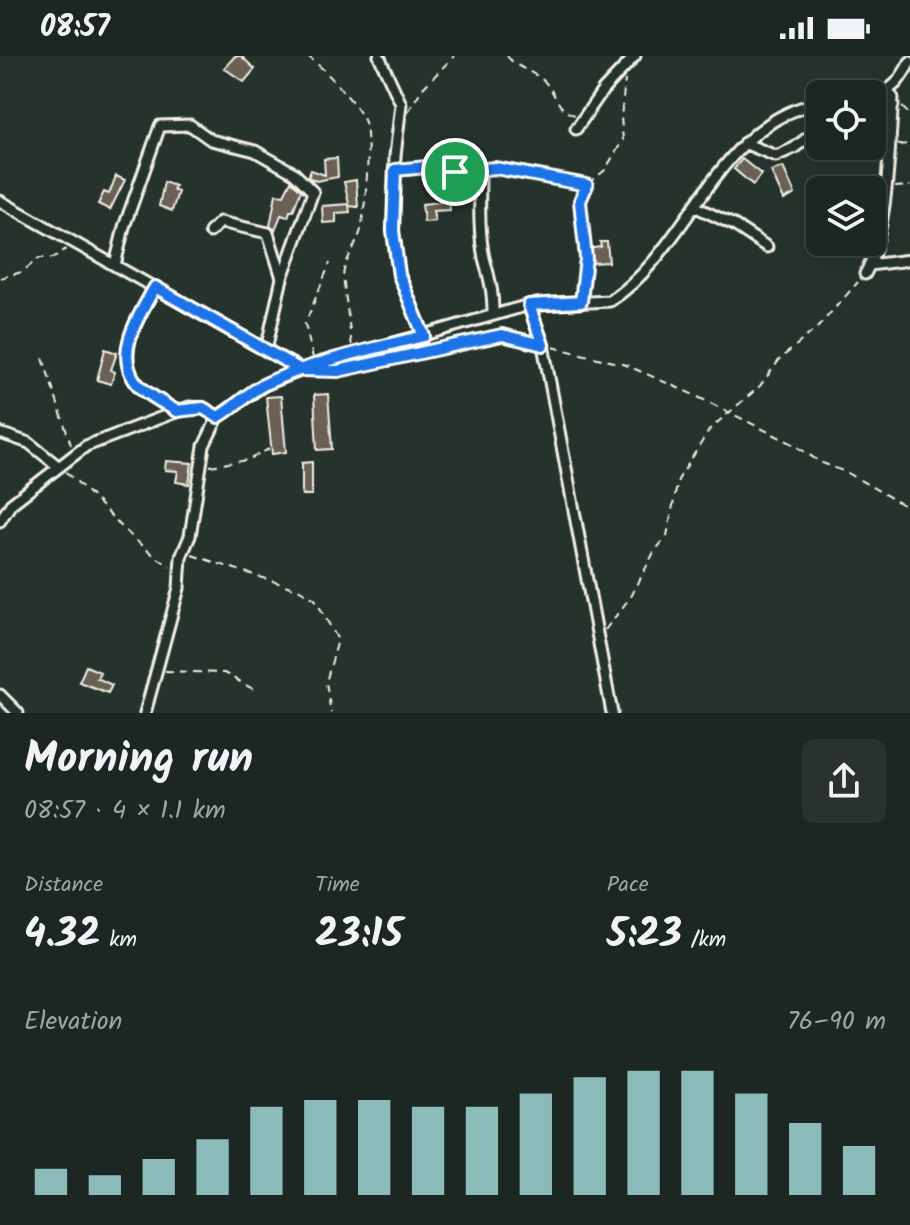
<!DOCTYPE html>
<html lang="en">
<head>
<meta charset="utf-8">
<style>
  :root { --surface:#1c2622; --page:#29322f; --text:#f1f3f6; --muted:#a0a5a5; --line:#3a4340; --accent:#8bbbb9 }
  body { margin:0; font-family:Kalam,sans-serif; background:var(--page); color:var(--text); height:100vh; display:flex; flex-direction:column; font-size:30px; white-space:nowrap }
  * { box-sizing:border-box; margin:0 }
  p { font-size:26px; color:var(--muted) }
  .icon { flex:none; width:44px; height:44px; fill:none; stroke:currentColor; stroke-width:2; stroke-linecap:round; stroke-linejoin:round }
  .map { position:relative; height:657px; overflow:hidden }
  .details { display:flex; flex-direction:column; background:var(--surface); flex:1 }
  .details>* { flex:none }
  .tools { position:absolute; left:806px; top:24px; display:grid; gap:16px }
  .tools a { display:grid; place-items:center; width:80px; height:80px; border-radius:12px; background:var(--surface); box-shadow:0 8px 32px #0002,0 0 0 2px var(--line); font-size:40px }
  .pin { position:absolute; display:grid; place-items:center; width:68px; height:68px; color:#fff; margin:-34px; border:4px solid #fff; border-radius:50%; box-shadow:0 2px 8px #0007 }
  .round { display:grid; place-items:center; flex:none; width:84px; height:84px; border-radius:12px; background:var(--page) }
  .head { display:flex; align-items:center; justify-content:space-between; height:136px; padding:0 24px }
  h1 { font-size:44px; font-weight:600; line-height:60px }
  .stats { display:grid; grid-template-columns:repeat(3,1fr); gap:12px; height:136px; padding:8px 24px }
  .stats div { display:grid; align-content:center }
  .stats b { font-size:40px; font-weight:600 }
  .stats small { font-size:22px; font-weight:400 }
  .stats p { font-size:22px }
  .chart { height:224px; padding:16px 24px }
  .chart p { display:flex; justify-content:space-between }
  .chart svg { width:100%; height:144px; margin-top:8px; stroke:var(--accent); stroke-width:6 }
  .status { display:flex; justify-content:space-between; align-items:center; height:56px; padding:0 40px; background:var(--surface); direction:ltr }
  .status svg { height:22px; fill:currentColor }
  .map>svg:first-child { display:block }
  .building { fill:#6b6154; stroke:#f4f1e8; stroke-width:2 }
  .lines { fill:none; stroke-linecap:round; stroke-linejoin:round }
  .service-casing { stroke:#f4f1e8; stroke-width:11 }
  .minor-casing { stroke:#f4f1e8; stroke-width:15 }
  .path { stroke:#f4f1e8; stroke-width:2; stroke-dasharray:8 6; stroke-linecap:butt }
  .service { stroke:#26332d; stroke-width:5 }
  .minor { stroke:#26332d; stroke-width:9 }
  .route-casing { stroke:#fff; stroke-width:16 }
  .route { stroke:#1a73e8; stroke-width:10 }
</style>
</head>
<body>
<div class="status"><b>08:57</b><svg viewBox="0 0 49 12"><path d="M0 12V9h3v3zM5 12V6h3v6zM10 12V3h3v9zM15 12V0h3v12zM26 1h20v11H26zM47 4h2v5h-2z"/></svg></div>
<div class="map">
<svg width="910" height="657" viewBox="0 0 910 657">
  <rect width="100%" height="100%" fill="#26332d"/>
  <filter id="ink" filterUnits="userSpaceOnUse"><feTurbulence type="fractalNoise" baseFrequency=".0125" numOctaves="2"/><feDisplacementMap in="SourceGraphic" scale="16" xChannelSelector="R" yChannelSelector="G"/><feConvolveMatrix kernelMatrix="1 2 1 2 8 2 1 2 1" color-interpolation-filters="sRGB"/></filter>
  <g filter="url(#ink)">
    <path class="building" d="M235,0H241L255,13L244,26L224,12Z
      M337,102L338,121L316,125L308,121L311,114L325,119L324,103Z
      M742,103L761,118L753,129L734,113Z
      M783,111L795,138L784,144L771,115Z
      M116,120L125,124L110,154L98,148L104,136L109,138Z
      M356,124L358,151L349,150L350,156L336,157V166L323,167L322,150L349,148L344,126Z
      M291,125L301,134L293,155H290L288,161L281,159L275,174L270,170L276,138L284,139Z
      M164,126L175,130L173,134L178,136L172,155L159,150Z
      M449,145L450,154L433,155L435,165L424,166L422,148Z
      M600,186H607L609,206L591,207L586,193L601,191Z
      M105,293L117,297L111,314L115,316L111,328L97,324Z
      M328,338L332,393L317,394L314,339Z
      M281,340L286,396L272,398L266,341Z
      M166,405L192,407L189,428L176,426L178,415L165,414Z
      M312,406V439H302V407Z
      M86,610L100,616L97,622L112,629L108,637L79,626Z"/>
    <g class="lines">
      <defs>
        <path id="service" d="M314,313L338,315L502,279L542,288"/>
        <path id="minor" d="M379,0L401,48L395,100L393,175L399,219L424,280
          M872,39C894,35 900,24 910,6
          M872,59L893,49
          M576,73L603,34L635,0
          M744,87L776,100L794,92L820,72
          M480,113C480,142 478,173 484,202C490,224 493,235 493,258
          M0,145L301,314
          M696,151L734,169L767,191
          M210,176L220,166L268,177L282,222
          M115,209L124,171L160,70L190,69L211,84L255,95L294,117L313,136L282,222L266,294
          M869,209L910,204
          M865,218C888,177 889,90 893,42L888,36
          M155,231C141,258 114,295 135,325C143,337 163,346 176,355
          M529,249L543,289L612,657
          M0,377L29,387L59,411
          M0,465L11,448L86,390L189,351L203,352L218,361
          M0,639L18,657
          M145,657L179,532L181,501L190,480L204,390L218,361L264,329L308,312L529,249L610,245C690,193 717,65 820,47"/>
      </defs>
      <use href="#service" class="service-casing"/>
      <use href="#minor" class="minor-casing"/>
      <path class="path" d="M307,0C321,8 358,50 364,64C372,80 365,156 361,174C356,191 345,203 343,220L352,291
        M507,0C517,13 534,15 545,26C557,38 556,54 575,59
        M902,51L910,59
        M408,56L422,33L454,0
        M898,89L910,88
        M491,112L587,129
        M404,113C427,110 450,118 472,114
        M895,131L910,130
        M0,222L22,216L39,202H53L66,193
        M582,237L586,202L580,145L587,129L605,114L623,84L621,61L625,24
        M553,291L626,309L694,339L793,388L820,406L848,417L910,453
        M43,302L71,389
        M313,302L305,268L330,207
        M210,410L248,404L269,393
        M66,416C102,447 129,485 170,510
        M192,499L300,534L315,543L338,584L326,626L331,657
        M605,574L632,539L654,496L667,480L678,424L710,373L760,330L780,303L818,271L858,226
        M165,615L224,617L255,634"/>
      <use href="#service" class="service"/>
      <use href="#minor" class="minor"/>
    </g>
  </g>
  <g class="lines" filter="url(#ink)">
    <defs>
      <path id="route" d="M455,116L427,111L395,114L393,175L399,219L424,280C375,292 308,307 263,329C246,338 234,352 218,361L203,352L176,355C163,346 143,337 135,325C114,295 140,258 155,231L301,314L338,315L502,279L543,289L529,249L581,246L586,202L580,145L587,129L495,112L455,116"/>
    </defs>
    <use href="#route" class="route-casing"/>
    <use href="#route" class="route"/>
  </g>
</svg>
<div class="tools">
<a><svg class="icon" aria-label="locate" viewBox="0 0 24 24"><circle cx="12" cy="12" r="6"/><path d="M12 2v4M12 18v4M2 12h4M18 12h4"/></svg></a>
<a><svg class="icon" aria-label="layers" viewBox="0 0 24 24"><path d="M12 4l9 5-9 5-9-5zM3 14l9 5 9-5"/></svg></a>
</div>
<div class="pin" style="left:455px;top:116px;background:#1e9e55"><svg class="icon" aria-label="arrive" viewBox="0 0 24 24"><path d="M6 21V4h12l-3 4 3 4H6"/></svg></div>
</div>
<section class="details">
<div class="head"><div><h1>Morning run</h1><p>08:57 · 4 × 1.1 km</p></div><a class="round"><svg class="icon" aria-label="share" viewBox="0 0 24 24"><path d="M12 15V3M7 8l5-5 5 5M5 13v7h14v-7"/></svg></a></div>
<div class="stats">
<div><p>Distance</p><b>4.32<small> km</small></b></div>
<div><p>Time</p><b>23:15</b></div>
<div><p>Pace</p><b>5:23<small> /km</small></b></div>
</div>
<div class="chart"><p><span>Elevation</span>76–90 m</p>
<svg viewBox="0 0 160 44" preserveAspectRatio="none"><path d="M5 44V36M15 44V38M25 44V33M35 44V27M45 44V17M55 44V15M65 44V15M75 44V17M85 44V17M95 44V13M105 44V8M115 44V6M125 44V6M135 44V13M145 44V22M155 44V29"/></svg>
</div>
</section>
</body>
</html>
